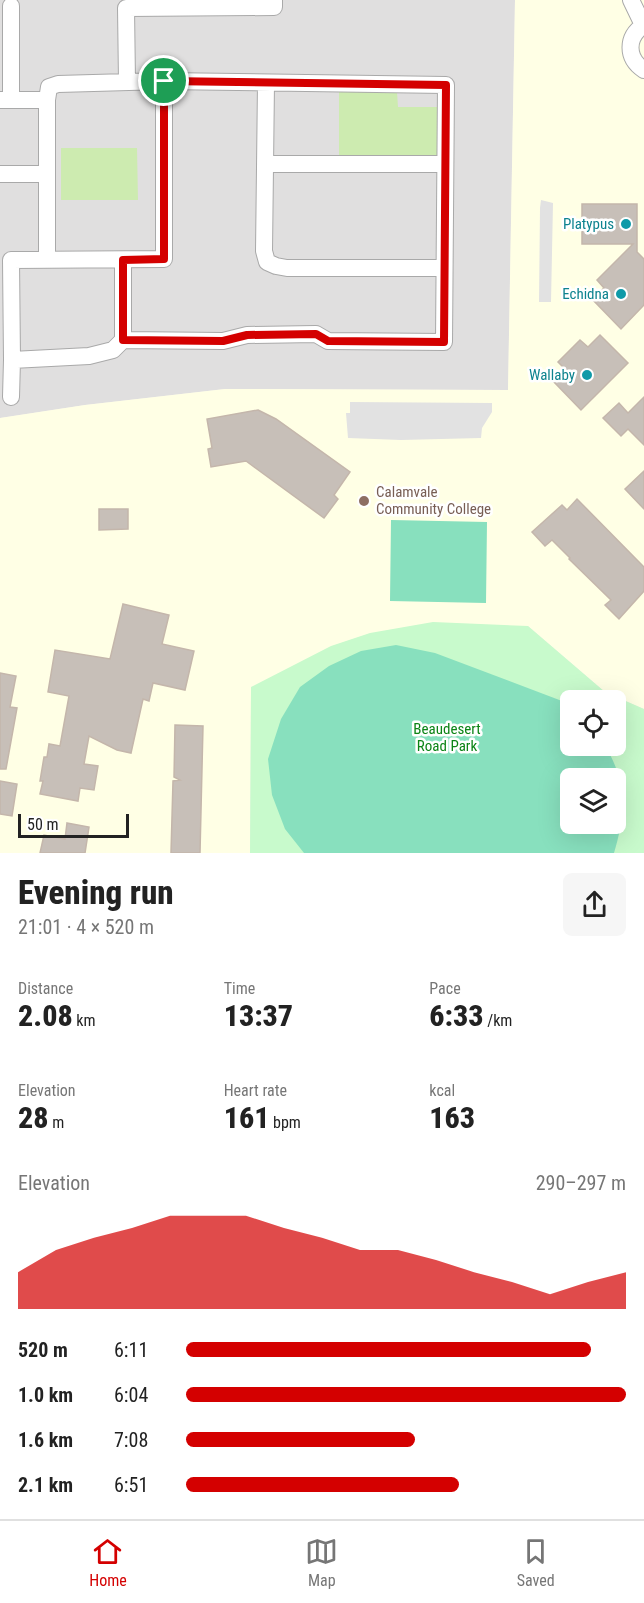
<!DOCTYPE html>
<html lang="en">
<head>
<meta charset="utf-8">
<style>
  :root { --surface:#fff; --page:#f6f6f6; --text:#222; --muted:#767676; --line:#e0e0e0; --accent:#d40000 }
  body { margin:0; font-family:"Roboto Condensed",sans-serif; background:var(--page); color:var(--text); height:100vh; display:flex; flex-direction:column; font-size:22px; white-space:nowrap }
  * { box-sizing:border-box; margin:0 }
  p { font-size:20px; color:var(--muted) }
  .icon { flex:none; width:33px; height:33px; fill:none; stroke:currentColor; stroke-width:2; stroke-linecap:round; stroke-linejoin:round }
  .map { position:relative; height:853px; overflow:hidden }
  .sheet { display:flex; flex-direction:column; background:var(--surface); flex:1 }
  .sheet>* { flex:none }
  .tools { position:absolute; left:560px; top:690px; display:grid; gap:12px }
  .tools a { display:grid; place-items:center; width:66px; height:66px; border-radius:9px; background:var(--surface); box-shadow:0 6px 24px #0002; font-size:30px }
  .scale { position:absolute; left:18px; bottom:15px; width:111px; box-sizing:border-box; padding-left:6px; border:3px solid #222; border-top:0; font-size:16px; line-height:21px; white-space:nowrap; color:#222; -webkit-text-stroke:4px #fff; paint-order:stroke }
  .pin { position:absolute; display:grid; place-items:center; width:51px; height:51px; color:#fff; margin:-26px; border:3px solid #fff; border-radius:50%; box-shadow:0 2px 6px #0007 }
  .round { display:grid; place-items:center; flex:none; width:63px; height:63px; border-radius:9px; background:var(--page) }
  .head { display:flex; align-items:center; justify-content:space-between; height:102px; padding:0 18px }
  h1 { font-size:33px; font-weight:800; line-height:45px }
  .stats { display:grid; grid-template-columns:repeat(3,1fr); gap:9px; height:102px; padding:6px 18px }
  .stats div { display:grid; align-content:center }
  .stats b { font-size:30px; font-weight:800 }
  .stats small { font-size:16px; font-weight:400 }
  .stats p { font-size:16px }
  .chart { height:168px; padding:12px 18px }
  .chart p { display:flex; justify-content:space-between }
  .chart svg { width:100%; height:108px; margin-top:6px; fill:var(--accent); opacity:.7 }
  ul { padding:0 18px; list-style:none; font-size:20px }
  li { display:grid; grid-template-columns:96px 72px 1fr; align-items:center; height:45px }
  li i { height:15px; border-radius:8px; background:var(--accent) }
  .tabs { display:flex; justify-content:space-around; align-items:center; height:84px; border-top:2px solid var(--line); background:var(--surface); font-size:16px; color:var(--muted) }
  .tabs a { display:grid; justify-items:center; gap:3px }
  .tabs .selected { color:var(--accent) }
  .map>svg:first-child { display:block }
  .residential { fill:#e0dfdf }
  .education { fill:#ffffe5 }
  .grass { fill:#cdebb0 }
  .park { fill:#c8facc; fill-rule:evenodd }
  .pitch { fill:#88e0be; fill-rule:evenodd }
  .parking { fill:#e2e2e2 }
  .building { fill:#c7bfb8; stroke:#c4b6ab; stroke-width:1.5 }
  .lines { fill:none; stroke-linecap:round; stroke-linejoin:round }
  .minor-casing { stroke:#a9a9a9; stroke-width:18 }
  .minor { stroke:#fff; stroke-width:16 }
  .route-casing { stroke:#fff; stroke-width:12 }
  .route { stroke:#d40000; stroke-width:8 }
  .culture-dot { fill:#0f9aa8; stroke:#fff; stroke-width:2 }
  .education-dot { fill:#8d6e63; stroke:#fff; stroke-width:2 }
  .labels { text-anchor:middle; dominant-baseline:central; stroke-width:5; stroke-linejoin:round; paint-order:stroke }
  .culture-label { font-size:15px; fill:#0d838f; stroke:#fff; text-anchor:end }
  .education-label { font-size:15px; fill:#785e54; stroke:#fff; text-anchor:start }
  .park-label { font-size:15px; fill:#0c8416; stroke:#fff }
</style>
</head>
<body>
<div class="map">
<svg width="644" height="853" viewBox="0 0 644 853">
  <rect width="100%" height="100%" fill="#f2efe9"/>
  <path class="residential" d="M0,0H515L508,390L225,389L85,405L0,418Z"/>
  <path class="education" d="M515,0H644V709L605,692L528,626L251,687L250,853H0V418L85,405L225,389L508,390Z"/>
  <path class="grass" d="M339,92H397L398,107H440V156L339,157Z
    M61,148H137L138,200H61Z"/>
  <path class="park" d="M433,622L528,626L605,692L644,709V853H250L251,687L331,646L370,633ZM570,700H615V746H570ZM570,778H615V824H570Z"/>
  <path class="pitch" d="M391,520L487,522L486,603L390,601Z
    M396,645L435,653L562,701L570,708V746H605C627,781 626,814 614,853H304L285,829L272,795L268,759L281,719L300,687L329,666L361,651ZM615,778V824H570V778Z"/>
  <path class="parking" d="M541,200L553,203L551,302H539L540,208Z
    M350,402L492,403V412L482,428L481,438L401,440L348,438L346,413H350Z"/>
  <path class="building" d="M582,204H637V252L644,259V305L621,329L592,299L604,288L597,280L633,244H582Z
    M600,335L628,363L581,410L553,381L565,369L558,362L580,340L588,347Z
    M644,397V445L628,429L621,436L603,418L619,403L628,413Z
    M258,410L276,419L350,472L334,495L338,499L324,518L246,461L211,467L208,449L212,448L207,419Z
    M644,471V509L625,489Z
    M577,499L644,567V591L619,619L605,605L611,600L569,559L570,558L552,540L545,546L532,532L562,505L567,510Z
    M99,509H128V529L99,530Z
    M123,604L169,615L162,644L194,651L185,690L153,683L149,701L143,699L131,753L117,750L89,736L84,764L98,766L94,790L80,788L78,801L40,794L43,781H40L44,757H47L49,744L60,746L69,696L48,692L55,650L110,659Z
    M0,673L16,676L10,707L17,708L6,769H0Z
    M175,725L203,726L200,853H171L173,781L180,780L174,777Z
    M0,781L17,784L12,816L0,814Z
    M67,823L89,827L85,853H40L44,835L65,839Z"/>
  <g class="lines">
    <defs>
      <path id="minor" d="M631,0L643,25
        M644,25C626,37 626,58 644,70
        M127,82L126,8L274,7V0
        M266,83L264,251L267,262L276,266L287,268H443
        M0,100H47
        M11,100V6
        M265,164H445
        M0,174H47
        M47,259V100L49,87L58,84L164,81V259L11,260L12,360L89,356L113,350L123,340L223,341L247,335L316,334L328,341L444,342L446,85L164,81
        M123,260V340
        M11,397L12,360"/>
    </defs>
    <use href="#minor" class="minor-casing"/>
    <use href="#minor" class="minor"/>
  </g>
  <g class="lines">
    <defs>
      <path id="route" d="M164,81L446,85L444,342L328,341L316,334L247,335L223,341L123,340V260L164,259Z"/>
    </defs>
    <use href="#route" class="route-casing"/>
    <use href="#route" class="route"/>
  </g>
  <g class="culture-dot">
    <circle cx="626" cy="224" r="6"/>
    <circle cx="621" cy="294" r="6"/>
    <circle cx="587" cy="375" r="6"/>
  </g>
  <circle class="education-dot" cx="364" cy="501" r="6"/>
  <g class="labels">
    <g class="culture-label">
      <text x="614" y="224">Platypus</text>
      <text x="609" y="294">Echidna</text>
      <text x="575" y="375">Wallaby</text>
    </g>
    <g class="education-label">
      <text x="376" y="492">Calamvale<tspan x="376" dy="17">Community College</tspan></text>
    </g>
    <g class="park-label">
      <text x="447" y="729">Beaudesert<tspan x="447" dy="17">Road Park</tspan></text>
    </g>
  </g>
</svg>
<div class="tools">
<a><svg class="icon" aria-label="locate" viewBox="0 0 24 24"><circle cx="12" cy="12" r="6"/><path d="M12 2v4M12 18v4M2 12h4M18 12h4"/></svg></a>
<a><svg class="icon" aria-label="layers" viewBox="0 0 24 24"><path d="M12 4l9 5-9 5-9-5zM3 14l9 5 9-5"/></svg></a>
</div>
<div class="scale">50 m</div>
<div class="pin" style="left:164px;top:81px;background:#1e9e55"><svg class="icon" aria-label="arrive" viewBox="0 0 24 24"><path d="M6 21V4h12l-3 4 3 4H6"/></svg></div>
</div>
<section class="sheet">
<div class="head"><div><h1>Evening run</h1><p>21:01 · 4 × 520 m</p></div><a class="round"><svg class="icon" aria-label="share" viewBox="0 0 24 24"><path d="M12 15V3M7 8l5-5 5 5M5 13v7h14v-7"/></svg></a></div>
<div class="stats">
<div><p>Distance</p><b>2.08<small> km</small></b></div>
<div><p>Time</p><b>13:37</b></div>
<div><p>Pace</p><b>6:33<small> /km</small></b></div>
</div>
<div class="stats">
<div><p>Elevation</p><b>28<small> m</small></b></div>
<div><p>Heart rate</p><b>161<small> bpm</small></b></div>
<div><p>kcal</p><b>163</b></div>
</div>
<div class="chart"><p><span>Elevation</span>290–297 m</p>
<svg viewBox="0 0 160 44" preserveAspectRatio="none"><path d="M0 44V29L10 20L20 15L30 11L40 6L50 6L60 6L70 11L80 15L90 20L100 20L110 24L120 29L130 33L140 38L150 33L160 29V44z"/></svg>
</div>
<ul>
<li><b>520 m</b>6:11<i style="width:92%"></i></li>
<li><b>1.0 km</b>6:04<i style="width:100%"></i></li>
<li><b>1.6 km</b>7:08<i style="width:52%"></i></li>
<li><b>2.1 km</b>6:51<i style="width:62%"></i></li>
</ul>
</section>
<nav class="tabs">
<a class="selected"><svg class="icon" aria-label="home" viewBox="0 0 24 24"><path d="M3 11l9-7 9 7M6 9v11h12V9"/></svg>Home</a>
<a><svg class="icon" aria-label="map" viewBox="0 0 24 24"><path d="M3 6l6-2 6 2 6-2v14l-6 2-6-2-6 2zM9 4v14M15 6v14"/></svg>Map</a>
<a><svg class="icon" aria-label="saved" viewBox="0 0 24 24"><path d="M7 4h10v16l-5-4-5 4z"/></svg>Saved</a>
</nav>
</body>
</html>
